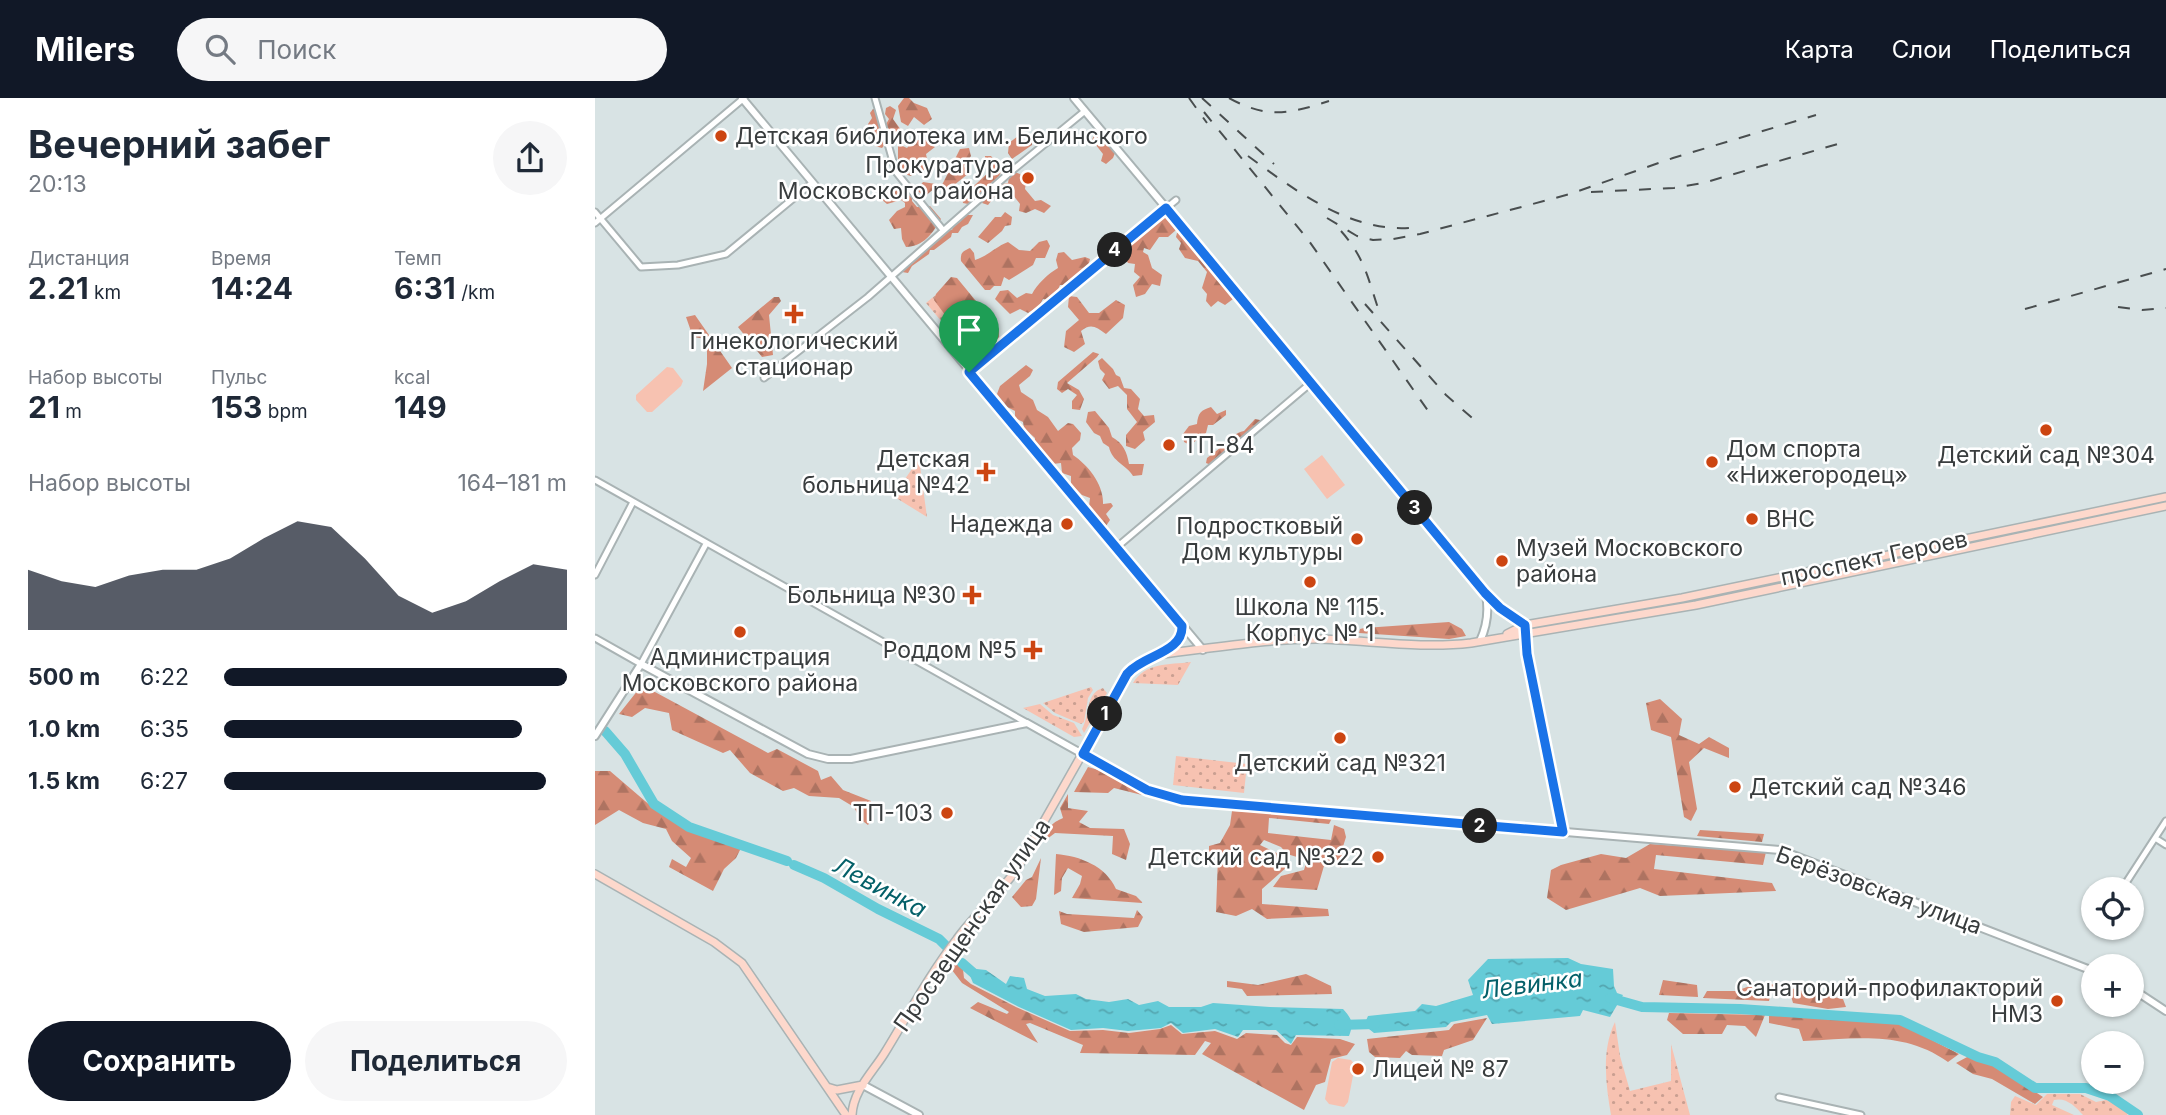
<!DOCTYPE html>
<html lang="ru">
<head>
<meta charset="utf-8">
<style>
  :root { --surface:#fff; --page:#f6f6f7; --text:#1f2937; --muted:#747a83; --accent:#111827 }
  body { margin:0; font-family:Inter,sans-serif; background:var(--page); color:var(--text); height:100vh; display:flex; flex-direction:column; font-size:26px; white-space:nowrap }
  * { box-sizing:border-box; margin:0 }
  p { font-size:23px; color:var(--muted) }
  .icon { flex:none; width:38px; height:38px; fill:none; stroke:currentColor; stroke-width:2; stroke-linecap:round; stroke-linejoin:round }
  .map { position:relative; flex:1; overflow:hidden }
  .panel { display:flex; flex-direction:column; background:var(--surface); width:595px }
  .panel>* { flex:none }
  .controls { position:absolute; left:1486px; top:779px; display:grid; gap:14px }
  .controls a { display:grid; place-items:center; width:63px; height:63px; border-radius:50%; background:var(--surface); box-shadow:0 2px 5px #0004; font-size:35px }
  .pin { position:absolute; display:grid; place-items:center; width:60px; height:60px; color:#fff; margin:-72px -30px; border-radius:50% 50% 50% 0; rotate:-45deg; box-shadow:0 0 7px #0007 }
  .pin .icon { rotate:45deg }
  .km { position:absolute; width:35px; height:35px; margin:-18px; border-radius:50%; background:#222; color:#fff; font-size:19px; line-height:35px; text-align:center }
  .round { display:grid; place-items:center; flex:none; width:74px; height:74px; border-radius:37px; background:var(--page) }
  .headline { display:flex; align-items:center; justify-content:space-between; height:119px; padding:0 28px }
  h1 { font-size:38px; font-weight:700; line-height:52px }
  .metrics { display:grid; grid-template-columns:repeat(3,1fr); gap:10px; height:119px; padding:7px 28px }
  .metrics div { display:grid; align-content:center }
  .metrics b { font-size:30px; font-weight:700 }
  .metrics small { font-size:19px; font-weight:400 }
  .metrics p { font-size:19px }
  .chart { height:196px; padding:14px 28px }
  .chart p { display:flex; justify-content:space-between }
  .chart svg { width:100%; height:126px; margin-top:7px; fill:var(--accent); opacity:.7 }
  .button { display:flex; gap:14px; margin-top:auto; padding:14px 28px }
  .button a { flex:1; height:80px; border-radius:42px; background:var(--accent); color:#fff; font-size:28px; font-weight:700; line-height:80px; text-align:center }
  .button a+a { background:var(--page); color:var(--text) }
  ul { padding:0 28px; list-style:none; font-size:23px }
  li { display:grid; grid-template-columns:112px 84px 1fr; align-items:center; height:52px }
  li i { height:18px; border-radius:9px; background:var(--accent) }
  header { display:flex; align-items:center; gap:42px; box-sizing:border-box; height:98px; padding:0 35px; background:var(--accent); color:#fff }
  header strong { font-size:33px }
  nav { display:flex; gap:38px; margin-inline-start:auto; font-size:24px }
  .search { width:490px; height:63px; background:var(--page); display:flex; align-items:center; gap:18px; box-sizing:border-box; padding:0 24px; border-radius:38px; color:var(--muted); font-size:26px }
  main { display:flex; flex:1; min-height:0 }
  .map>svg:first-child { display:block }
  .green { fill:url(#green-dots) }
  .forest { fill:url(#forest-firs) }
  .pitch { fill:#f7c2b1 }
  .water { fill:url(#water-ripples) }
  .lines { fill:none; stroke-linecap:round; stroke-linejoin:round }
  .river { stroke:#65cbd7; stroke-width:10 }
  .minor-casing { stroke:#a9b3b4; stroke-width:9 }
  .tertiary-casing { stroke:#a9b3b4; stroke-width:10 }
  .secondary-casing { stroke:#a9b3b4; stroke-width:10 }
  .minor { stroke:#fff; stroke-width:5 }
  .tertiary { stroke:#fff; stroke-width:6 }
  .secondary { stroke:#fdd8cc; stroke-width:7 }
  .rail { stroke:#494e4f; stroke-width:2; stroke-dasharray:12 12; stroke-linecap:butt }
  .route-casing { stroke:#fff; stroke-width:14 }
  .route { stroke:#1a73e8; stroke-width:9 }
  .poi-dot { fill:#cc4511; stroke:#fff; stroke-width:2.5 }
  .labels { text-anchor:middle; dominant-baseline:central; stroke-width:5; stroke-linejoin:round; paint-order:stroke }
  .poi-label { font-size:23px; fill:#393d3e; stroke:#fff; text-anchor:end }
  .street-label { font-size:23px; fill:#393d3e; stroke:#fff }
  .water-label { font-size:24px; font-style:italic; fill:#046069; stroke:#fff }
</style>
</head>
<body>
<header>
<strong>Milers</strong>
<div class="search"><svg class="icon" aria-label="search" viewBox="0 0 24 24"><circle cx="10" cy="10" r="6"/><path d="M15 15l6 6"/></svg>Поиск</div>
<nav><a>Карта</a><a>Слои</a><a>Поделиться</a></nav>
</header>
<main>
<section class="panel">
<div class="headline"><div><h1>Вечерний забег</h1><p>20:13</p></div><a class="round"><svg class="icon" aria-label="share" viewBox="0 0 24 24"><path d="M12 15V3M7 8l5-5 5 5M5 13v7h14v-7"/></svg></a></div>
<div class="metrics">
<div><p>Дистанция</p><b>2.21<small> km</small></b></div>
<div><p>Время</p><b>14:24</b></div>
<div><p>Темп</p><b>6:31<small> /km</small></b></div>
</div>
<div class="metrics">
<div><p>Набор высоты</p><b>21<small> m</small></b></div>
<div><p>Пульс</p><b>153<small> bpm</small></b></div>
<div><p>kcal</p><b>149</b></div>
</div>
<div class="chart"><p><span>Набор высоты</span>164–181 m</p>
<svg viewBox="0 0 160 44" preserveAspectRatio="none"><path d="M0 44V23L10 27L20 29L30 25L40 23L50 23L60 19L70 12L80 6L90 8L100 19L110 32L120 38L130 34L140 27L150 21L160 23V44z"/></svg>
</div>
<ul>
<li><b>500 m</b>6:22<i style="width:100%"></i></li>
<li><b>1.0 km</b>6:35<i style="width:87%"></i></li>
<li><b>1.5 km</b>6:27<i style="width:94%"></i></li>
</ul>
<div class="button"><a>Сохранить</a><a>Поделиться</a></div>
</section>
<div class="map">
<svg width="1571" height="1017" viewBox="0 0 1571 1017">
  <defs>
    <pattern id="green-dots" width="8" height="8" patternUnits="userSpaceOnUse" patternTransform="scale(1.75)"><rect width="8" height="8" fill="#f7c2b1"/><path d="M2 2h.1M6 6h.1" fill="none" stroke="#c99f91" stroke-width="1.8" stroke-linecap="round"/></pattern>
    <pattern id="forest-firs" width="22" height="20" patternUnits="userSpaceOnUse" patternTransform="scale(1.75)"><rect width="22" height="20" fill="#d58b75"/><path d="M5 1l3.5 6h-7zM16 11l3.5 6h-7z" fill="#ae7361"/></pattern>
    <pattern id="water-ripples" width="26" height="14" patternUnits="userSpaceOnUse" patternTransform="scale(1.75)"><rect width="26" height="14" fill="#65cbd7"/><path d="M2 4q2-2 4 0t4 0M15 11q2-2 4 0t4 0" fill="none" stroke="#54a6b0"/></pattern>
  </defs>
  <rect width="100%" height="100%" fill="#d8e3e4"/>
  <path class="green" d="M361,180L404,232L374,256L331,205Z
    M324,361L332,419L298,398Z
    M596,564L583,587L538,585C551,564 573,567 596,564Z
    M496,589L498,592L493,600L489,624L486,626L460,615L448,605Z
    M508,590L512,595L489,635L487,631C495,617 490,595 508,590Z
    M445,606L458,617L479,625L487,638L479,639L428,610Z
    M581,658L652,666L649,695L578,687Z
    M1020,924L1025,958L1035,993L1076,983V946L1095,1017H1016C1011,987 1006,953 1020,924Z
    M1452,996H1485L1501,1004L1511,1002L1523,1006L1534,1014L1532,1017H1488C1480,1008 1471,999 1459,1002L1457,1007L1479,1017H1415L1416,1004L1420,998L1441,1007Z"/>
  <path class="forest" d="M309,0H314L319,5L332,10L337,21L329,27L319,19L313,28L306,24L303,8Z
    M295,8L301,12L298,21L306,32L300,42L293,41L290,28L294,21L290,16L291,10Z
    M278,11L283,14L291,45L287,50L280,48L273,26L277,20L275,15Z
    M500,35L507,37L520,55L518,60L511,66L506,63L508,56L497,42Z
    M423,38L429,43L437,39V47L417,61L413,55L414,45Z
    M319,42H333L340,49L331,56L333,66L328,73H321L316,78L309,76L303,62V46L312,50Z
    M374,50L376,58L369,68L373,76L354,91L340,90L329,99L322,92L328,84L347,87L365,51Z
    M390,58H396L407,72L404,78L373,106L368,105L367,99L395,73L390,65Z
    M420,74L425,76L431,84L430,91L440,103L446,102L456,108L449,115L440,111L431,115L424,113L425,106L418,97L404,93L393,107L387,105C392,94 402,86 413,85L414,79Z
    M308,91L317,94V103L322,109L335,108L346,121C338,135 328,149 311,149L307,141L306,130L299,131L294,122L302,113L310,109V105L306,102L292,106L286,101L287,96Z
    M410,114L417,119L416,127L410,128L407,133L393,145L383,139L400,119H406Z
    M368,117H378L373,126L367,129L363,135H357L356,139L339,152H335L334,156L317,168L313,175L307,174L310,167L350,131L357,132L359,126L365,124Z
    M569,120H576L581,126V132L573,139H564L555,152L549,150L548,154L553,157L557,170L567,177L565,188L557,186L550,196L541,199L538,187L545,179L539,174L540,166L533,165L527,155C539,141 554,133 569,120Z
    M588,133L593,140L595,149L602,151L604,160C614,162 625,174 625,184L631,186L639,195L638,201L630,207L623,203L616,209L611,203L612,196L607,190L612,174L603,163L590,160L584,151L586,145L581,139L582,135Z
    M452,142L455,148L450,160H441L438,167L414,182L409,179L406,188H399L395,192H390L366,163C365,155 368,153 375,150L379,155L380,162C393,158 400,149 413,144L424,152L435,153L444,144Z
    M469,154L477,162L490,159L495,161L493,169L471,187H465L462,194L453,202L448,201L444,208L433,215L425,211L415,216L400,201L405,193L413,192L422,200L431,195L437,196C442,186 454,175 463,170L461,162L463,155Z
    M356,179L362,180L404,231V239L401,243L395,241L391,243L392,251L387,255H382L368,237V229H359L339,202L341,196Z
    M474,198L482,199L494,215H504L521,202L530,207L528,220L511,236C501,229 496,225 486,233L490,246L479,254L469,249L471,233L484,222L473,209Z
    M179,199H184L186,203L174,217L178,257L167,259L143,229Z
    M100,217L137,270L108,293L112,266V241L98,239L91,219Z
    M498,254L504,256L502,259L472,285L484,292L489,301L485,312L477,311V303L482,297L473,291L467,295L462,291L463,284Z
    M507,260L518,271L521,277L525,279L529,290L536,291L545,301L543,311L549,318L559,317L560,324L548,334L550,342L540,351L531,348V337L542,324L532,311V297L523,288L514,291L507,282L510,276L505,271L503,263Z
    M431,267L438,272L435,278L424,287L426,294L438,302L442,312L453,319L463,333L473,325L478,326L486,335L485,342L477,350L478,357C493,367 509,387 508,406L516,405L518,408L511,416L515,422L511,428L494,408L495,400L487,397L476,386V378L467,375L466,365L458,366L440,344V340L429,330L428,324L420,320V313L412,309L402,296L405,288Z
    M616,309L622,316L631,312V317L618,327H613L611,335L595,347L589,344L588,336L594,328L602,326C603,315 606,312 616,309Z
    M500,313L514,330L517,339C528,345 532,354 534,366H549L547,377L538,378C532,367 517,364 514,349L508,345L505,338L499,335L491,324L493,314Z
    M660,321L665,322L664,327L652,335L651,338L636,351L630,352L627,357L616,367L611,365L612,360L625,350H629C632,342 641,334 649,333Z
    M854,524L867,531L871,538L854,541L764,535L765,531L769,530Z
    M47,587L173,655L182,651L223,673L226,682L236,678L248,692L276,703L278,719L273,727L265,721L259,709L244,700L214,698L199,690L188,693L155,675L135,652L128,655L77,632L74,615L50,610L37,619L24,616Z
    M1065,601L1087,621L1084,637L1104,646L1114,639L1134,650V660L1109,650L1094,664L1102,711L1096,723L1089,719L1076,639L1056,632L1051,605Z
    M493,669L514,675L548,692L547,697L519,690L513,695L479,694Z
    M0,673H15L57,709L93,731L146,750L141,760L129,771L118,793L74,769L77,761L91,769L96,760L77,743L71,731L48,725L24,712L0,727Z
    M473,696V710L493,713L484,724L495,730L529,731L535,746L531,762L517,756L518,738L460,735L452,741C453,728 457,725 468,720L465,710Z
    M637,713L738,718L734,726L674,720L673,735L736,742L739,727L749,731L751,739L746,755L749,762L746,770L731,761L722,792L678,789L686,778L709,772L712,762L692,756L686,749L669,742L665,747L686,757L693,768L667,791V806L733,811L734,818L672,821L657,811L641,818L621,814L623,758L614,755V748L625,745L635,727Z
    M1105,732L1169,736L1167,744L1102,738Z
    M1055,746L1171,754L1168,767L1061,757L1059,771L1177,785L1181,793L1065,798L1045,790L971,812L952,800L956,772L966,767L1006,756L1031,760Z
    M461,756C485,758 511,768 521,791L541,798L548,805L477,800L485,786L487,778L473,770L467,780L466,793L459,797Z
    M446,760L441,801L437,808L426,809L417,799L431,782L437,779Z
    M542,812L548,819L543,829L489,834L466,826L464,813L472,816L539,820Z
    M359,864L368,871L369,880L376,886L421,909L475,933L508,932L534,935L565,931L576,927L587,936L620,933L642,941L651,935L682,937L690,945L696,947L702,939L745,941L760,946L752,957L736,961L730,984L721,987L709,1012L607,956L616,945L610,943L600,957L485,955L488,947L435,925L431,926L443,945L375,910L383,904L412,916L414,914L367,885L353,867Z
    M711,876L736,888L737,896L652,898L647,891L632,889V883L663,887Z
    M1068,882L1102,887L1103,899L1064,897Z
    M1166,884L1248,901L1251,909L1233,911L1198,905L1196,898L1176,895L1174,903L1108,900L1112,893H1141Z
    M1074,915L1170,917L1161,939L1150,928L1132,927L1127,936H1088L1072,922Z
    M1174,917L1304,925L1364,956L1353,964C1308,932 1260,941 1208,943L1204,931L1174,925Z
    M892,920L878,942L849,952L847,958L817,957L811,953L805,960L780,959L774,954L772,941L854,932L859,926Z
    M1374,958L1400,967L1448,999L1440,1006L1397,981L1378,976L1361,965Z"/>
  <path class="pitch" d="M72,269L78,270L88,283L86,288L57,314H52L41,302V297Z
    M727,357L750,387L732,401L709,371Z
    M743,960L756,962L760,967L753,1004L749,1009L734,1006L730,1001L737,964Z"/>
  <path class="water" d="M973,860L986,866L1018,871L1019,888L1022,895L1028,897L1015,919L988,912L985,918L897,926L892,917L856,924L851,929L779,935L769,927L773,918L820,913L827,906L841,908L878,897L873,882L893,861Z
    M372,870L391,872L411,886L415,878L429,880L432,891L450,898L481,896L491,901L514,904L533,901L544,907L563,903L574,909H606L618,905L675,909L748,911C757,921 759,925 754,938L701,937L696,946L681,932H648L643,939L620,931L588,935L576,925L566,930L533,933L508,930L476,932L424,909L378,885Z"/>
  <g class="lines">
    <path class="river" d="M10,633L30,656L59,706L94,729L192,763
      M199,767L229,780L283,811L344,841L351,848
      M367,865L383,879
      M1015,900L1047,909L1145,911L1305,922L1383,959L1400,964L1440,990H1491L1515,998L1543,1017
      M744,927L780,926"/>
    <defs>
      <path id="minor" d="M280,0L301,74L348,132
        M0,114L46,169L83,167L131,156L217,85
        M0,125L149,0
        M374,274L581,102
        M169,280L273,199L413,76L490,13
        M0,382L432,625
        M522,449L717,284
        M0,477L38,404
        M930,527L932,554L968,734
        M0,540L46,566L111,446
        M1560,740L1571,747
        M1527,791L1571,723
        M1184,999L1266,1017"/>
      <path id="tertiary" d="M147,0L608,552
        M479,0L717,284L890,495L905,510L930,527
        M885,543C892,528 894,513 891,497
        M567,556C576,548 588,542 587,529
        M0,638L46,566L213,656L233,661H256L432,625L552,692L587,702L1185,752L1498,873
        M1536,890L1571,913
        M268,987L324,1017"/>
      <path id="secondary" d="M912,536L930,527L1087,500L1571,399
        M0,776L119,844L147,865L251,1017
        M232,989L242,992L268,987
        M257,1017C258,993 277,975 289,956C313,917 334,877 362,841C380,816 404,796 422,771L528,584C537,568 548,560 567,556C618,550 670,541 721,541C772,542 825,551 876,545L1101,507L1571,408"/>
    </defs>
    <use href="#minor" class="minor-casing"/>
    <use href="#tertiary" class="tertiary-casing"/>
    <use href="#secondary" class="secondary-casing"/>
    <use href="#minor" class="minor"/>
    <use href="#tertiary" class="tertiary"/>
    <use href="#secondary" class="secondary"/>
    <path class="rail" d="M594,0L612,25
      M607,0L679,66
      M634,0C672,21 694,16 734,3
      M609,14L714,143L836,317
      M653,58C701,93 759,138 823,129
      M996,94L1079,90L1108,85L1253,43
      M732,120L762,138L778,142L798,141L825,136L975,96L1078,60L1221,17
      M746,133C770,160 773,181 784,213
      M770,206L851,297L884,326
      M1523,209L1547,212L1571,210
      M1430,211L1571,171"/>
  </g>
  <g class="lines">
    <defs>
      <path id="route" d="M571,110L890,495L905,510L930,527L932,556L968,734L587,702L552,692L488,656L532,576C548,557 588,555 587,528L374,274Z"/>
    </defs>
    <use href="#route" class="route-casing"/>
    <use href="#route" class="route"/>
  </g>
  <g class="poi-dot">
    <circle cx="126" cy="38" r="7"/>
    <circle cx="433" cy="80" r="7"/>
    <path d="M195.5 205.5h7v7h7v7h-7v7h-7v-7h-7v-7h7z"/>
    <circle cx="1451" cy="332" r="7"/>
    <circle cx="574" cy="347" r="7"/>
    <circle cx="1117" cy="364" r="7"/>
    <path d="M387.5 363.5h7v7h7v7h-7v7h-7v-7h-7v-7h7z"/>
    <circle cx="1157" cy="421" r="7"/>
    <circle cx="472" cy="426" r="7"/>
    <circle cx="762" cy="441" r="7"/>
    <circle cx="907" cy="463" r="7"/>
    <circle cx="715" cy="484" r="7"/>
    <path d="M373.5 486.5h7v7h7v7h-7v7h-7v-7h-7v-7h7z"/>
    <circle cx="145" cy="534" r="7"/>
    <path d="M434.5 541.5h7v7h7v7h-7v7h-7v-7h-7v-7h7z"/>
    <circle cx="745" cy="640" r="7"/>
    <circle cx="1140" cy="689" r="7"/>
    <circle cx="352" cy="715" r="7"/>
    <circle cx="783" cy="759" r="7"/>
    <circle cx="1462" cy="903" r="7"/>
    <circle cx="763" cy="971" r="7"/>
  </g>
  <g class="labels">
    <g class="poi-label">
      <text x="140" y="38" text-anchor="start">Детская библиотека им. Белинского</text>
      <text x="419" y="67">Прокуратура<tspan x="419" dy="26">Московского района</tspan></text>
      <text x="199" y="243" text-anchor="middle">Гинекологический<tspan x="199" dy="26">стационар</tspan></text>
      <text x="588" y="347" text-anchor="start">ТП-84</text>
      <text x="1131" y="351" text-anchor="start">Дом спорта<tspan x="1131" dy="26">«Нижегородец»</tspan></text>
      <text x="1451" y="357" text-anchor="middle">Детский сад №304</text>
      <text x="375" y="361">Детская<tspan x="375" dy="26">больница №42</tspan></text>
      <text x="1171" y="421" text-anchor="start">ВНС</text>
      <text x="458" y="426">Надежда</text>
      <text x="748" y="428">Подростковый<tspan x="748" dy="26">Дом культуры</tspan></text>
      <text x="921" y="450" text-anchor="start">Музей Московского<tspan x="921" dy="26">района</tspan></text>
      <text x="361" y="497">Больница №30</text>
      <text x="715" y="509" text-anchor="middle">Школа № 115.<tspan x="715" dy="26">Корпус № 1</tspan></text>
      <text x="422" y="552">Роддом №5</text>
      <text x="145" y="559" text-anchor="middle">Администрация<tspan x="145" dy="26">Московского района</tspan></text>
      <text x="745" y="665" text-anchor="middle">Детский сад №321</text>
      <text x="1154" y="689" text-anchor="start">Детский сад №346</text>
      <text x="338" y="715">ТП-103</text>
      <text x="769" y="759">Детский сад №322</text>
      <text x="1448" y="890">Санаторий-профилакторий<tspan x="1448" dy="26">НМЗ</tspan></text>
      <text x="777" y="971" text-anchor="start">Лицей № 87</text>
    </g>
    <g class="street-label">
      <text transform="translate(1279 460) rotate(-12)">проспект Героев</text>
      <text transform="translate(1284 792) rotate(20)">Берёзовская улица</text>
      <text transform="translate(377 827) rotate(-55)">Просвещенская улица</text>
    </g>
    <g class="water-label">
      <text transform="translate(285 789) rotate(28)">Левинка</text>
      <text transform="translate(937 886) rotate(-7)">Левинка</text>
    </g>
  </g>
</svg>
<div class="controls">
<a><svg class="icon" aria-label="locate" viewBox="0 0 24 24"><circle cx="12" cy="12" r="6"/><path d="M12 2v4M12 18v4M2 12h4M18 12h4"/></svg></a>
<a>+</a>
<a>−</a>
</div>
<div class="pin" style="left:374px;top:274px;background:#1e9e55"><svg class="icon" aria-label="arrive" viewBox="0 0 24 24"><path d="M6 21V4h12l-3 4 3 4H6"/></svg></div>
<b class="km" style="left:510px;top:616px">1</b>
<b class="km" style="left:885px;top:728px">2</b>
<b class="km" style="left:820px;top:410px">3</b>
<b class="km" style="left:520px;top:152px">4</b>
</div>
</main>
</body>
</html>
